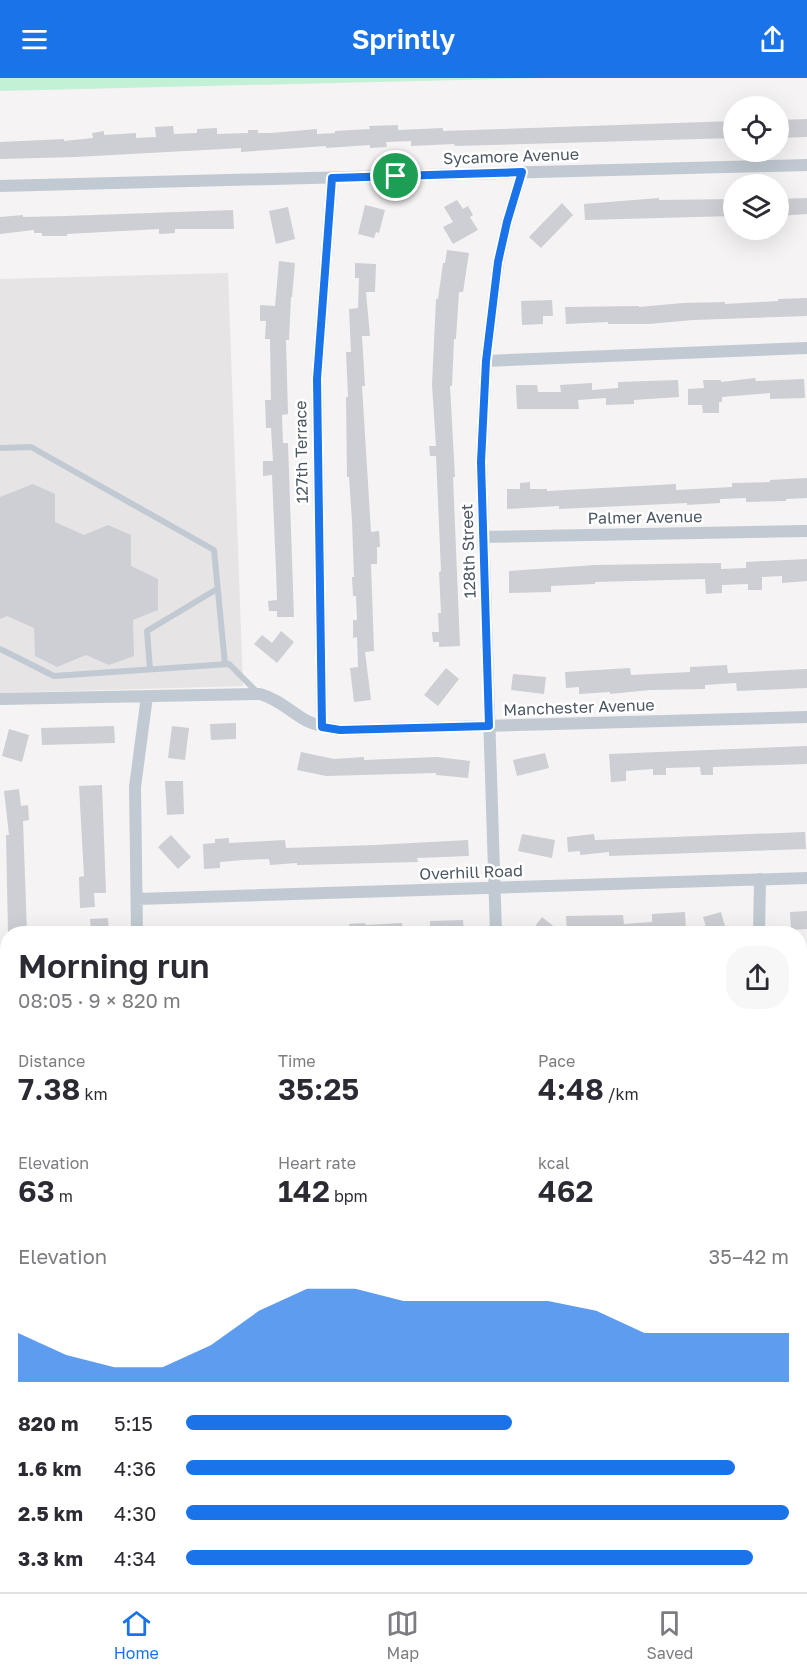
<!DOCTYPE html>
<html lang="en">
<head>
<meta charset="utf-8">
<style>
  :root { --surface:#fff; --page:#f7f7f7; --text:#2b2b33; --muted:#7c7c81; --line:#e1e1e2; --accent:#1a73e8 }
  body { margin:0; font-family:"Golos Text",sans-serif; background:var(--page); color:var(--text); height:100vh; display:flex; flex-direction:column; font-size:22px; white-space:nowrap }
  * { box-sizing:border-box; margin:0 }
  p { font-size:20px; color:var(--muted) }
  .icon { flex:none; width:33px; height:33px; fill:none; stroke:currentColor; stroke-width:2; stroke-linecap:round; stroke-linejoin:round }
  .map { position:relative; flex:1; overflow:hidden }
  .side { position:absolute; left:0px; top:848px; width:807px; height:668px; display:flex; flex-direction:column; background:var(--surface); border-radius:24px 24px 0 0; box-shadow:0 6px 24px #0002 }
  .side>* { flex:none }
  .controls { position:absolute; left:723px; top:18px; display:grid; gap:12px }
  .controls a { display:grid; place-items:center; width:66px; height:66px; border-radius:50%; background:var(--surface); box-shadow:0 6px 24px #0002; font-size:30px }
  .pin { position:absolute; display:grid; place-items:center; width:51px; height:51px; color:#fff; margin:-26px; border:3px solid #fff; border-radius:50%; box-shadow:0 2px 6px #0007 }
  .round { display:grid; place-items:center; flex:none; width:63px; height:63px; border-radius:24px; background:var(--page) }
  .overview { display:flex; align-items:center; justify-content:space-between; height:102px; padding:0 18px }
  h1 { font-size:33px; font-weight:600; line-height:45px }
  .metrics { display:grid; grid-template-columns:repeat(3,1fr); gap:9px; height:102px; padding:6px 18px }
  .metrics div { display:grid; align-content:center }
  .metrics b { font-size:30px; font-weight:600 }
  .metrics small { font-size:16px; font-weight:400 }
  .metrics p { font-size:16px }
  .chart { height:168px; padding:12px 18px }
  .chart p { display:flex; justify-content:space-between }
  .chart svg { width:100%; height:108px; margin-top:6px; fill:var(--accent); opacity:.7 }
  ul { padding:0 18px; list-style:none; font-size:20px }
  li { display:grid; grid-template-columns:96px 72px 1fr; align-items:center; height:45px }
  li i { height:15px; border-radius:8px; background:var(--accent) }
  header { display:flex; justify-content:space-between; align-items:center; height:78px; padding:0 18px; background:var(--accent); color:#fff; font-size:27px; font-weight:600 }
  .tabs { display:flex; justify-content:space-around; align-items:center; height:84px; border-top:2px solid var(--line); background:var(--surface); font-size:16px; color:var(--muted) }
  .tabs a { display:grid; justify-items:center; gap:3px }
  .tabs .selected { color:var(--accent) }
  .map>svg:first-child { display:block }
  .education { fill:#e6e4e5 }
  .green { fill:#c3f1d5 }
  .building { fill:#cdcfd5 }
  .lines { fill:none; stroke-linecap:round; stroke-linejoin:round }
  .service { stroke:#c1cad2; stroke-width:6 }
  .minor { stroke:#c1cad2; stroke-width:12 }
  .tertiary { stroke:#c1cad2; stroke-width:15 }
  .route-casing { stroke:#fff; stroke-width:12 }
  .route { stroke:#1a73e8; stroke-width:8 }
  .labels { text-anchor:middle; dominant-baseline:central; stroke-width:5; stroke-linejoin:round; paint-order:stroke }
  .street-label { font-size:16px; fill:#4a5661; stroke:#fff }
</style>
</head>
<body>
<header><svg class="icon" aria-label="menu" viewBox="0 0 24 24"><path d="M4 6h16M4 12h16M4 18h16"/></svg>Sprintly<svg class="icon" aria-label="share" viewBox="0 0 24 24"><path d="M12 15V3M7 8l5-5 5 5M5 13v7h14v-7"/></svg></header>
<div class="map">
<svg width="807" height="1514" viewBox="0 0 807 1514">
  <rect width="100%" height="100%" fill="#f5f3f3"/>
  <path class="education" d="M228,195L243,608L0,615V201Z"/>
  <path class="green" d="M0,0H543L0,13Z"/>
  <path class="building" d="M807,41V59L778,60V42Z
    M734,43V60L455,68L454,66L411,68V63L386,64L387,69L370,70V67L326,70V68L241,74V70L76,79L0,81V64L64,61V63L93,60L92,55L104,53V57L136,55V60L156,59L155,49L173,48L174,56L197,55V51L217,50V56L248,55V52H258V55H271L317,51V56L335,55V53L370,51L369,48L398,47V52L443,50V53Z
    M659,120V122L734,121V138L585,142L584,126Z
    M807,120V136L778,138V121Z
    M457,122L463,131L468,128L473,137L470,139L478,152L453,166L443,149L453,144L444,129Z
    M562,125L573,137L541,170L529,159Z
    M365,127L385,132L379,155L376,154L374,160L358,156Z
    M288,129L295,161L276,166L269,133Z
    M233,132L234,151H175V155L159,156V151L67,156V158H42V155H34V152L0,156V139L23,137V139L66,138Z
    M447,172L469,175L463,214H459L456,261H454L452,308H450L455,399H453L460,568L439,569V564H433L432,554H439L438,535H441L439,494L441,493L436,378H430L429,368H436L432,307L436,221H438L443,185H445Z
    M279,183L295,185L292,219H291L289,262H286L288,336L282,337L283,365H288L294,539H277V533H269L268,523L277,522L276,492L272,397L263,398V383H273L271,350H266L265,322H271L270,261H265L266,243H260V227L275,228Z
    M355,185L376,186L375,214H366L370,258H362L365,308H362L371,454L379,453L380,469H377V486H371L374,573L365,574L371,622L354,624L350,590L358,589L357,559L353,560V542H357L356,518H353L352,499H354L352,443L349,399H347L346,319H348L346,274H351L349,231L358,230L359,200H355Z
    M807,220V238L693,242L649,246H608V244L566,246L565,229L639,228V229L683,225L725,224V226L778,223V221Z
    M552,222L553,238H543V246L522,247L521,223Z
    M755,300L756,303L804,301L805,320L770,321V315L722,319V324H719V335H703L702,327H688V311L704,310L703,302H721V304Z
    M678,302L679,319L634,322V326L606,327V320L578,322L579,331H517L516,307H537L538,314H561L560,307L592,305V312L618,310V304Z
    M807,400V420L786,421V423L746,424V420L720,421V425L687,427V425L602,429L559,431V428L507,431V411H520V405L530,404V411H547V413L676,406V412L732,409V405L770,404V402Z
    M33,406L55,416V444L84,457L108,447L131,457V488L158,501V532L133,542L134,578L109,587L86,577L57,589L35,578L34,550L7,538L0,541V419Z
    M807,481V503L782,505V498L762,499V512H748V506L722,507V515L706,516L705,501L595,504V506L551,508V514L509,515V493L595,487L721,485V491L746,490V484Z
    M281,553L294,564L277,585L254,566L262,557L272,565Z
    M727,587L728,595L807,591V610L737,613L736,605L705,607V611L650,612L610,616V614L579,616V609L566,610L565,594L630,590L631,597L690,594V589Z
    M446,590L459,601L438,628L424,617Z
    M513,596L546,599L544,616L511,612Z
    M236,645V661L211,662L210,646Z
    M114,648L115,665L42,667L41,650Z
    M172,648L189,650L185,682L168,680Z
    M9,651L29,657L22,684L2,678Z
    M807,668V686L713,689V697H701L700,689L666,690V697H653V691L626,693V703L611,704L609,676Z
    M301,674L334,681L364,679V682L437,679L470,683L468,700L436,697V695L326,698L297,692Z
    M545,675L549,690L517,698L513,682Z
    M165,703H183L184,736L167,737Z
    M102,707L106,815H94L95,829L80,830L79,799L84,798L79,708Z
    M19,711L21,728L28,727L29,742L23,743L27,855H8L6,757H9L4,713Z
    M805,754L806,771L609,778V774L580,777V773L568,774L567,759L594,756L595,762Z
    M522,756L555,762L552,780L518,773Z
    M171,757L191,779L178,791L158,769Z
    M229,760V765L285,762L286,770L374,767L468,762L469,778L417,780L418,784L297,787V785L270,787L269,781L243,782L220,784V790L204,791L203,766L215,765V761Z
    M807,833V851L791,852L790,834Z
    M685,834L686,853L567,855L566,838L623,837L624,846L652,844V836Z
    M721,834L727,855H708L703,839Z
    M542,839L562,855H530Z
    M108,840L109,855H91L90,841Z
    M463,842L464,855H430V843Z
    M365,845L366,847L402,845V855H350L349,846Z"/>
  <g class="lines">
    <path class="service" d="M0,370L31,369L214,472L225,586
      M0,571L54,598L229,586L259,616
      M150,591L147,553L217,511"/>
    <path class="minor" d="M0,108L807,87
      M486,283L807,270
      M484,459L807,453
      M0,621L260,616C278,621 291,634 307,643C318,648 328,650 340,652L807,639
      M322,649L317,301L332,100
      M137,821L807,800
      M137,855L135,709L147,618
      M496,855L481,384L486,283L498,185L507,144L522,94
      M759,855L760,801
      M800,1022L807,1034
      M800,1123H807
      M800,1462H807
      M0,1473H8
      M536,1514L537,1508"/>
    <path class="tertiary" d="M800,1300H807
      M0,1309H8"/>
  </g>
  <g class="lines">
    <defs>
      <path id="route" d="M522,94L507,144L498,184L486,283L481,384L489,648L340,652L322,649L317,301L332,100Z"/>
    </defs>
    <use href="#route" class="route-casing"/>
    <use href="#route" class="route"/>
  </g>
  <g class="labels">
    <g class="street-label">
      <text transform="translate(511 78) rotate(-2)">Sycamore Avenue</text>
      <text transform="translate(301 374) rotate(-91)">127th Terrace</text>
      <text transform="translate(645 439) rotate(-1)">Palmer Avenue</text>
      <text transform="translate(468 473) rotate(-92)">128th Street</text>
      <text transform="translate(579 629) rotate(-2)">Manchester Avenue</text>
      <text transform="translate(471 794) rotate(-2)">Overhill Road</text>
    </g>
  </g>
</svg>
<div class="controls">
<a><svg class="icon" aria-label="locate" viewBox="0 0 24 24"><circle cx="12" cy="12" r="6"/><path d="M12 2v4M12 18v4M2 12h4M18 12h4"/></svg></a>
<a><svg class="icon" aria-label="layers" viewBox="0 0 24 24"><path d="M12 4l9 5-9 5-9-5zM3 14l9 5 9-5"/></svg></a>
</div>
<div class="pin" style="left:396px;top:98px;background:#1e9e55"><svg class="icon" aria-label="arrive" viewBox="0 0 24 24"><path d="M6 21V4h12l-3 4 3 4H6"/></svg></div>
<section class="side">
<div class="overview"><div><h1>Morning run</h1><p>08:05 · 9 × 820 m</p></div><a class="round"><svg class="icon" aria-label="share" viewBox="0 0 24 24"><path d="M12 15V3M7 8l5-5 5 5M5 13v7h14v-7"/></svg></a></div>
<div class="metrics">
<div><p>Distance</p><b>7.38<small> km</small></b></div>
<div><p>Time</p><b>35:25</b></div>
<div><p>Pace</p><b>4:48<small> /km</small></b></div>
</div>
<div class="metrics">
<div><p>Elevation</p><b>63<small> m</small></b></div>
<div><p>Heart rate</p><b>142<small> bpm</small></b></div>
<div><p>kcal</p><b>462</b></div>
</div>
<div class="chart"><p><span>Elevation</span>35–42 m</p>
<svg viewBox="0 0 160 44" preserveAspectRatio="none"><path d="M0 44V24L10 33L20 38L30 38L40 29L50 15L60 6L70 6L80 11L90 11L100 11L110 11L120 15L130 24L140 24L150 24L160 24V44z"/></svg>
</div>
<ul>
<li><b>820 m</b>5:15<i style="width:54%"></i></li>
<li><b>1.6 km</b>4:36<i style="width:91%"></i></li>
<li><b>2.5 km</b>4:30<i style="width:100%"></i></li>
<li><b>3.3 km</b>4:34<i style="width:94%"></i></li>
</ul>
</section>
</div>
<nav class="tabs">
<a class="selected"><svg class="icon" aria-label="home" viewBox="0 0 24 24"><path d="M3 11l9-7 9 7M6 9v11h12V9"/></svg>Home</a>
<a><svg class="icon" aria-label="map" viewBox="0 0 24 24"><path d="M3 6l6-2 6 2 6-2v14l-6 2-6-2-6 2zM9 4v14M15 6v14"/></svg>Map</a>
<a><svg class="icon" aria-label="saved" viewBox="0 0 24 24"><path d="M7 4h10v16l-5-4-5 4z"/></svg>Saved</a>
</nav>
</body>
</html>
